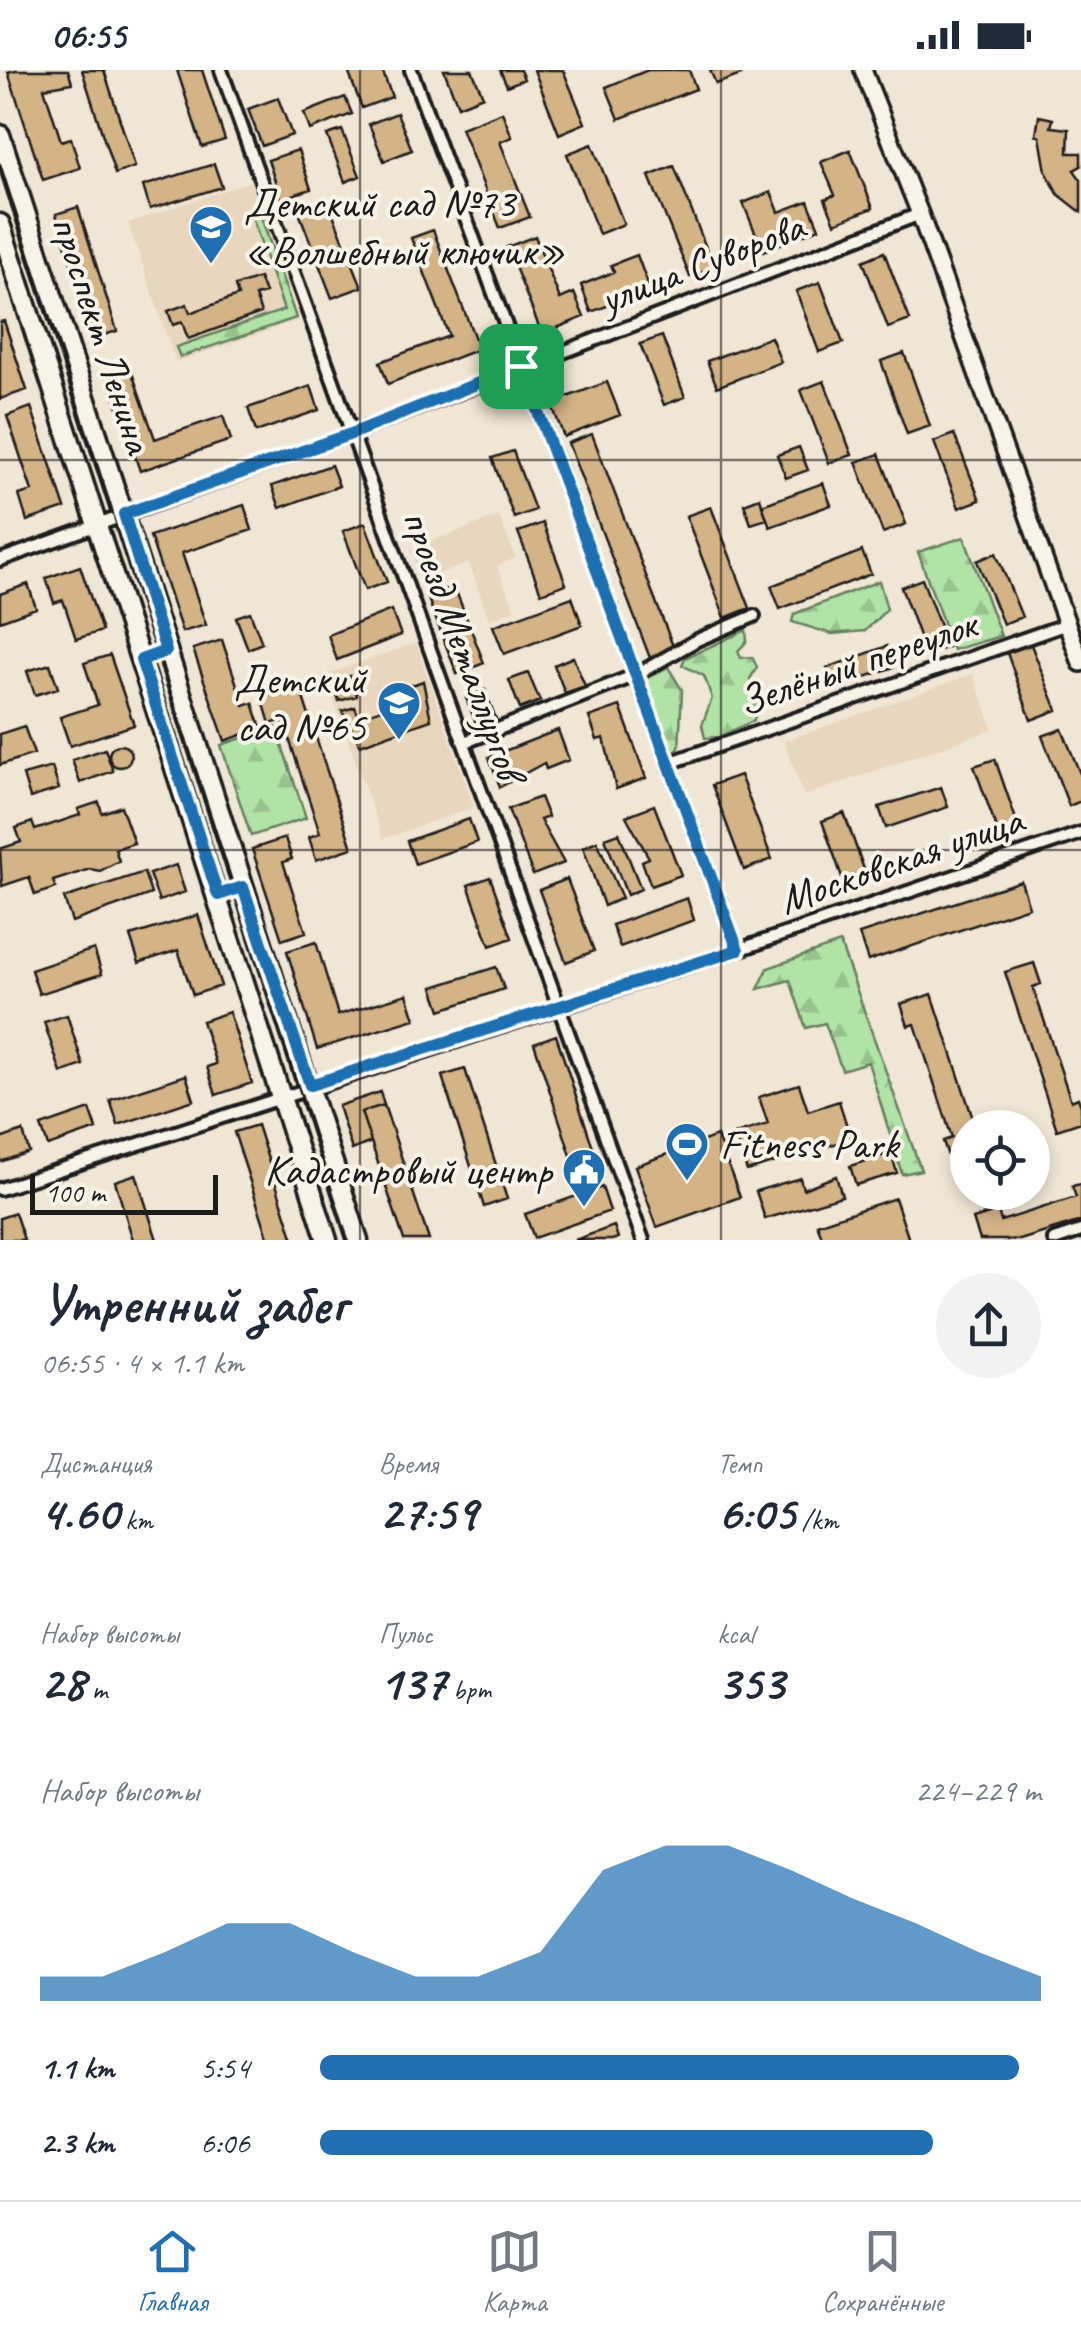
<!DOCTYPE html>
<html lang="ru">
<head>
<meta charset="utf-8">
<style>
  :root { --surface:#fff; --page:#f2f2f3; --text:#1f2937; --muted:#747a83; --line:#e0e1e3; --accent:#1f6fb2 }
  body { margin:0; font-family:Caveat,sans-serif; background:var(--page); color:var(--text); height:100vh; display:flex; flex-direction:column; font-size:38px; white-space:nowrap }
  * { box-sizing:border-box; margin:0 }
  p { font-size:32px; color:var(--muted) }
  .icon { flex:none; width:55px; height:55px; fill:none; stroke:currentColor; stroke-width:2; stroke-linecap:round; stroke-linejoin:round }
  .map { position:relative; height:1170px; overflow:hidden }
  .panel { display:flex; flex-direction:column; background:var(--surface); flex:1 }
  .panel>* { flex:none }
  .fabs { position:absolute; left:950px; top:1040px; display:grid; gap:20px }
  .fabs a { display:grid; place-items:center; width:100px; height:100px; border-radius:50%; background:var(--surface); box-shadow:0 5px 15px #0003; font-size:50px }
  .scale { position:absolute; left:30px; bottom:25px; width:188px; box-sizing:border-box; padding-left:10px; border:5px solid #1c1c1c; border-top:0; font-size:28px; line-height:35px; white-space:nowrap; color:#1c1c1c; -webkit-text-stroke:8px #f7f3e8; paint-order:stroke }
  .pin { position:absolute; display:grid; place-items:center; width:85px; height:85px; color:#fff; margin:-42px; border-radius:20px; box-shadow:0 5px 15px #0006 }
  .round { display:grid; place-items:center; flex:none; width:105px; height:105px; border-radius:52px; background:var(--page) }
  .summary { display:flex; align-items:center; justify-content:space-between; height:170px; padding:0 40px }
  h1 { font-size:55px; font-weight:800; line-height:75px }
  .figures { display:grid; grid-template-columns:repeat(3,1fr); gap:15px; height:170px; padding:10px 40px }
  .figures div { display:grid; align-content:center }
  .figures b { font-size:50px; font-weight:800 }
  .figures small { font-size:28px; font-weight:400 }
  .figures p { font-size:28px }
  .chart { height:280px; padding:20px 40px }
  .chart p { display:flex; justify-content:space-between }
  .chart svg { width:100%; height:180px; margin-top:10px; fill:var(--accent); opacity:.7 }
  ul { padding:0 40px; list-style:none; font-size:32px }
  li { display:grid; grid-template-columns:160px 120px 1fr; align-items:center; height:75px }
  li i { height:25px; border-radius:12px; background:var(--accent) }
  .status { display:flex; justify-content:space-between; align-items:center; height:70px; padding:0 50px; background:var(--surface); direction:ltr }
  .status svg { height:28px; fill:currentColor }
  .tab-bar { display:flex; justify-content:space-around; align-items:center; height:140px; border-top:2px solid var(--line); background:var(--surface); font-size:28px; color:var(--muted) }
  .tab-bar a { display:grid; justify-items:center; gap:5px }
  .tab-bar .selected { color:var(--accent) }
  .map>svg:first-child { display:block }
  .built { fill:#e8d7be }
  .forest { fill:url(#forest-firs); stroke:#668060; stroke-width:2.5 }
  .building { fill:#d4b387; stroke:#1c1c1c; stroke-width:2.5 }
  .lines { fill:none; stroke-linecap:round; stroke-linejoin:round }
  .street-casing { stroke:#1c1c1c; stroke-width:18 }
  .secondary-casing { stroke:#1c1c1c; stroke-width:22 }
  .primary-casing { stroke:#1c1c1c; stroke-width:25 }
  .street { stroke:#f7f3e8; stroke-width:10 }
  .secondary { stroke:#f7f3e8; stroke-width:15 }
  .primary { stroke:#f7f3e8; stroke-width:18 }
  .tram { stroke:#1c1c1c; stroke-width:2.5 }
  .route-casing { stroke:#fff; stroke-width:20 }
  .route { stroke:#1f6fb2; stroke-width:12 }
  .grid { fill:none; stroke:#1c1c1c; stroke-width:2.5; stroke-opacity:0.55 }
  .labels { text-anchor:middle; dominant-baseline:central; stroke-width:8; stroke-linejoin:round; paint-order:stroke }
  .poi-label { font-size:42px; fill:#1c1c1c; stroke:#f7f3e8; text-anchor:start }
  .street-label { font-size:42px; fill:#1c1c1c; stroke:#f7f3e8 }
</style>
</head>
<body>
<div class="status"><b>06:55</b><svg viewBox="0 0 49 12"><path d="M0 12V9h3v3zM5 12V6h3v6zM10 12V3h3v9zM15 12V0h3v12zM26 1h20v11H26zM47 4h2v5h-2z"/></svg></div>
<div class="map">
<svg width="1081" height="1170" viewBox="0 0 1081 1170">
  <defs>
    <pattern id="forest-firs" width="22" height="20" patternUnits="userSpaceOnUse" patternTransform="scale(2.5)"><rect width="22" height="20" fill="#b0e3a5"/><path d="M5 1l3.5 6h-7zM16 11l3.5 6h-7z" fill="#97c28d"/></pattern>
  </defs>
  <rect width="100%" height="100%" fill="#f0e6d5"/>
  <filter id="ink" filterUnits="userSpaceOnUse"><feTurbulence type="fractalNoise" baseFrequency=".01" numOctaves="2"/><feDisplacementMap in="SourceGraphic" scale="20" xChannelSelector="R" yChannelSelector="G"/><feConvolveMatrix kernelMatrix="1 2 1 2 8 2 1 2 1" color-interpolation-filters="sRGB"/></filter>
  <g filter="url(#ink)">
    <path class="built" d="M251,111L299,250L176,292L128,153Z
      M499,446L516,488L497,496L515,539L489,550L469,493L423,510L410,479Z
      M416,573L474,737L383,769L325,605Z
      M973,604L993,659L804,726L784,671Z"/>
    <path class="forest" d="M260,144L296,248L180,287L176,277L284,240L252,147Z
      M964,467L1001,566L953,580L918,482Z
      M879,511L887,539L865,561L832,564L792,552L794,544Z
      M746,560L747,571L738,581L741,588L752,587L757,597L750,609L760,636L753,651L719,667L705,668L702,655L712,628L704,606L682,595L685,588Z
      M668,597L682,620L679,678L673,683L645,609Z
      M276,657L306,748L251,766L221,675Z
      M840,873L921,1100L902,1104L868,992L842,1000L825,953L806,958L790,910L758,919L768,898Z"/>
    <path class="building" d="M16,0H68L72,13L44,18L61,71L71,68L80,98L43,110L8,2Z
      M82,0H104L135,97L115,104Z
      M177,0H202L225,70L202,77Z
      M382,0L392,27L362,38L348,1Z
      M444,0H472L483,26L458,36Z
      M500,0H520L524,9L507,16Z
      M534,0H563L585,53L559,64Z
      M648,0H689L696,19L619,49L606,17Z
      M710,0H739L741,5L716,14Z
      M345,27L352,44L310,60L304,43Z
      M278,28L292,65L262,76L248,39Z
      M502,42L512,67L500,72L530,147L500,158L461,58Z
      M397,43L412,80L384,91L369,54Z
      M1039,46L1053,49L1051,57L1069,59L1068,83H1081V96L1074,100L1081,110V142L1058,124L1046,101L1040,67L1036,65Z
      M342,60L360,106L345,112L327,65Z
      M592,74L624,154L599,164L567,84Z
      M298,80L311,119L281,129L268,90Z
      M850,80L873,138L835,153L825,129L835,125L821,92Z
      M214,94L222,117L150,139L143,116Z
      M674,96L714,198L690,207L649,106Z
      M771,122L779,142L808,131L819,158L763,181L743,133Z
      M327,129L362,217L332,228L298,140Z
      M78,137L117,261L94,268L56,144Z
      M433,160L479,279L388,314L380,292L449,266L411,168Z
      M535,166L560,229L574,223L584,247L542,264L507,177Z
      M884,182L910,250L888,258L863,191Z
      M637,185L650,220L591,242L581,215L614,202L611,195Z
      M259,208L265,223L255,226L261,243L188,269L182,252L173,255L168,241L187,234L190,243L238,226L235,216Z
      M820,212L843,273L819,282L796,221Z
      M4,251L27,320L0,329V252Z
      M662,266L685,327L664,335L640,274Z
      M771,267L781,292L717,317L707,291Z
      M904,283L930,356L907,364L881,291Z
      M130,297L155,369L223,346L231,370L140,401L107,305Z
      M824,311L852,385L829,393L801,320Z
      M607,312L620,345L564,367L551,333Z
      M311,316L319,340L256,362L248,338Z
      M31,337L65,438L27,451L19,425L32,421L7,346Z
      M592,364L674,579L650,588L568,373Z
      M954,364L980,430L959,438L934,372Z
      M799,377L808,400L786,408L777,385Z
      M513,381L535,440L514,448L492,388Z
      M879,384L906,454L883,463L856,392Z
      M331,395L339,416L280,438L272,416Z
      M823,413L831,435L770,457L762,435Z
      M760,428L767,449L751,454L744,434Z
      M244,435L252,460L182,483L206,555L182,562L150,466Z
      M711,437L750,538L725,548L686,446Z
      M365,453L387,512L365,520L343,461Z
      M543,453L566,514L541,523L518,462Z
      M862,481L871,504L780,539L771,516Z
      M996,483L1022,547L1003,554L977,491Z
      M80,496L102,561L76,569L63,530L54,533L46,508Z
      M922,509L948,577L926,585L901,517Z
      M28,514L36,538L0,551V524Z
      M454,516L484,593L457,604L427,526Z
      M572,527L582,555L504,584L493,556Z
      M391,540L401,565L337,590L328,565Z
      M250,542L262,573L248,579L236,547Z
      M222,570L244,636L253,633L261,658L225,671L193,579Z
      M1030,572L1057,640L1031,650L1006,580Z
      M887,576L894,597L834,618L827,598Z
      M110,585L134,655L70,676L60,647L98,635L84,593Z
      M573,587L585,616L565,623L554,595Z
      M50,594L58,618L35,625L27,601Z
      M528,603L540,631L520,639L509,610Z
      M350,606L357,626L339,631L332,612Z
      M423,611L431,650L360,675L342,641L355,637L359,647L413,628L409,616Z
      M299,615L352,778L316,790L309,767L320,763L283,650L270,654L262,627Z
      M485,620L496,649L477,656L466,628Z
      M620,636L646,708L616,719L604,668L597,670L589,647Z
      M24,656L34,684L0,695V664Z
      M1062,659L1081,706V731L1069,736L1042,666Z
      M558,660L569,690L546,699L544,693L500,717L489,687Z
      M109 686a11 11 0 1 1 22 0a11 11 0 1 1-22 0Z
      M105,679L113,701L80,713L72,690Z
      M995,689L1019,758L999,765L974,696Z
      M52,697L59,719L30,728L23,705Z
      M740,705L772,789L744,800L712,715Z
      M941,717L948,737L886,758L879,737Z
      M540,727L548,747L540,750L564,793L533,805L508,739Z
      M99,732L102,743L121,736L134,773L115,779L119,791L100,801L90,799L53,811L56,818L35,825L29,807L2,816L0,779L21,772L16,758L32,752L35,760L80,745L78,739Z
      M654,735L681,805L651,816L642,791L649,788L626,746Z
      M844,743L865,802L843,810L822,751Z
      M469,749L477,772L415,794L407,771Z
      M619,763L641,819L627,825L605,768Z
      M285,768L292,789L283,792L306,862L282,870L252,779Z
      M597,771L622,828L604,836L583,777Z
      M176,795L185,822L159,831L149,804Z
      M144,802L151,824L72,852L64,828Z
      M490,807L512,868L490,876L468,815Z
      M567,809L594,881L566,892L539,820Z
      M1021,811L1029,837L868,891L859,864Z
      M687,828L694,850L620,877L612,855Z
      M198,845L221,916L193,925L178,880L139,893L130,866Z
      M316,872L338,945L407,924L415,949L317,979L287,881Z
      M94,879L102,904L39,924L31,900Z
      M1034,893L1041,914L1033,917L1071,1031L1078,1028L1081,1036V1052L1057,1060L1005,902Z
      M496,897L504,919L441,940L433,917Z
      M932,924L976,1058H968V1093L952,1098L943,1071L952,1068L915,954L908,956L901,934Z
      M229,942L252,1013L216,1025L207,997L216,994L202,951Z
      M67,945L83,995L61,1003L44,952Z
      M556,965L599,1096L577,1104L534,973Z
      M465,999L507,1129L484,1137L442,1006Z
      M186,1005L194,1030L118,1055L110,1030Z
      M799,1014L808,1041L839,1031L851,1069L747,1101L735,1064L768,1054L759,1027Z
      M380,1022L384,1035L361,1042L371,1072L352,1080L338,1036Z
      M384,1035L429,1170H404L371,1072L361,1042Z
      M90,1039L97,1059L48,1076L41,1056Z
      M257,1055L294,1170H269L234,1062Z
      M23,1061L29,1082L0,1092V1069Z
      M717,1066L740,1127L657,1157L635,1096Z
      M891,1083L897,1103L856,1115L850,1096Z
      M136,1104L157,1170H133L115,1111Z
      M836,1106L842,1126L765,1149L756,1121L800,1108L803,1119Z
      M1081,1114V1151L1020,1170H980L973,1149L998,1141L1001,1151L1076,1127L1072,1116Z
      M602,1117L610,1141L534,1168L525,1144Z
      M895,1128L909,1170H823L817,1154Z
      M15,1143L24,1170H0V1148Z
      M614,1156L618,1168L612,1170H575Z"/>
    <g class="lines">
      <defs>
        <path id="street" d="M221,0L643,1170
          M411,0L738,880
          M0,490L351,364L920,144
          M465,672L636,605L697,570L754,546
          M669,693L1067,554
          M0,1119L738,880L1081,763
          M1054,1170L1081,1161"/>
        <path id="secondary" d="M863,0L920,144L1081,593"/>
        <path id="primary" d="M0,65L358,1170
          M0,154L327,1170"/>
      </defs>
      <use href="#street" class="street-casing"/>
      <use href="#secondary" class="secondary-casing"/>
      <use href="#primary" class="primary-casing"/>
      <use href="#street" class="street"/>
      <use href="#secondary" class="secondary"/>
      <use href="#primary" class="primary"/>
      <path class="tram" d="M0,94L348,1170"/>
    </g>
  </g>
  <g class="lines" filter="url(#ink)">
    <defs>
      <path id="route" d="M521,296L738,880L310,1015L243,817L218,825L141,590L166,581L124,444L351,364Z"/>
    </defs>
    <use href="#route" class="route-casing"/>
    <use href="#route" class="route"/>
  </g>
  <path class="grid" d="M360,0V1170M721,0V1170M0,390H1081M0,780H1081"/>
  <defs>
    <symbol id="school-pin" viewBox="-11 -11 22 30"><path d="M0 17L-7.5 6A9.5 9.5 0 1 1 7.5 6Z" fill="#1f6fb2" stroke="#f7f3e8"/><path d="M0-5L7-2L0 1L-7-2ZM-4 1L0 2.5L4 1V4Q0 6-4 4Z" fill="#fff"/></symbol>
    <symbol id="stadium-pin" viewBox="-11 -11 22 30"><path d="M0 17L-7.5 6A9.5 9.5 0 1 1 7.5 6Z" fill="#1f6fb2" stroke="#f7f3e8"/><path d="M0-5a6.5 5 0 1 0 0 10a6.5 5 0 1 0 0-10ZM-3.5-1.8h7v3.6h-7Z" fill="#fff"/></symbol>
    <symbol id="civic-pin" viewBox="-11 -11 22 30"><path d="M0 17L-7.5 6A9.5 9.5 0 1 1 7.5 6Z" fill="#1f6fb2" stroke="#f7f3e8"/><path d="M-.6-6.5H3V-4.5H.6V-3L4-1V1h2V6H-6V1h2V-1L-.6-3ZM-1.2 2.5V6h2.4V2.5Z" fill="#fff"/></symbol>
  </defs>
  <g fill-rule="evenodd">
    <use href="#school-pin" x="186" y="132" width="50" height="68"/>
    <use href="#school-pin" x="374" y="608" width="50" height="68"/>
    <use href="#stadium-pin" x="662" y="1049" width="50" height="68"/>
    <use href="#civic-pin" x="559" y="1075" width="50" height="68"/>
  </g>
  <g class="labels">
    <g class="poi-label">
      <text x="244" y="133">Детский сад №73<tspan x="244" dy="48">«Волшебный ключик»</tspan></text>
      <text x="366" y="609" text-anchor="end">Детский<tspan x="366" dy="48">сад №65</tspan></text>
      <text x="720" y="1074">Fitness Park</text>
      <text x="552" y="1100" text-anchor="end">Кадастровый центр</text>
    </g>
    <g class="street-label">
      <text transform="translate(702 193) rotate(-21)">улица Суворова</text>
      <text transform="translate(102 264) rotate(72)">проспект Ленина</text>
      <text transform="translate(463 574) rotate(70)">проезд Металлургов</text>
      <text transform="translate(857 593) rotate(-19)">Зелёный переулок</text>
      <text transform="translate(901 790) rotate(-19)">Московская улица</text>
    </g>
  </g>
</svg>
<div class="fabs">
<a><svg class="icon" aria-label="locate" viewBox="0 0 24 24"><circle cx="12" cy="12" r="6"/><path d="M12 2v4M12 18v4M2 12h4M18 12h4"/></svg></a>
</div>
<div class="scale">100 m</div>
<div class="pin" style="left:521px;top:296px;background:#1e9e55"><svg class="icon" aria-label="arrive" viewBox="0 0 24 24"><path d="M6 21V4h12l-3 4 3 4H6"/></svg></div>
</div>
<section class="panel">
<div class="summary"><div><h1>Утренний забег</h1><p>06:55 · 4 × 1.1 km</p></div><a class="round"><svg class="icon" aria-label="share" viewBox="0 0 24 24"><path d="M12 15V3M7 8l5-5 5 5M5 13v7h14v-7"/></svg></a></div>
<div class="figures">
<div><p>Дистанция</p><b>4.60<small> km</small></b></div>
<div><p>Время</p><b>27:59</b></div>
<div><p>Темп</p><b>6:05<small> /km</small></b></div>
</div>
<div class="figures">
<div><p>Набор высоты</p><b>28<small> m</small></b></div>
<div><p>Пульс</p><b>137<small> bpm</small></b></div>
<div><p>kcal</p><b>353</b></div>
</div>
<div class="chart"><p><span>Набор высоты</span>224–229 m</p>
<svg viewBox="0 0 160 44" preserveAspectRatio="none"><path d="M0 44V38L10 38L20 32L30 25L40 25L50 32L60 38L70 38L80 32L90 12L100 6L110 6L120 12L130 19L140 25L150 32L160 38V44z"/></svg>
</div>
<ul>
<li><b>1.1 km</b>5:54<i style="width:97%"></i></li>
<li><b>2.3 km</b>6:06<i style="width:85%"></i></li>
</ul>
</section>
<nav class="tab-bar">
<a class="selected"><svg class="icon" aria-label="home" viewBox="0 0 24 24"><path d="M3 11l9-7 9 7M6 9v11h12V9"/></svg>Главная</a>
<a><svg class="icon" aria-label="map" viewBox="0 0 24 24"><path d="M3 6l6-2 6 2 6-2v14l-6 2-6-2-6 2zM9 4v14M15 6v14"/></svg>Карта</a>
<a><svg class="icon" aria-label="saved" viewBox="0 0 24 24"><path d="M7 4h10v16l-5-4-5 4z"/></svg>Сохранённые</a>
</nav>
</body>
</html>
